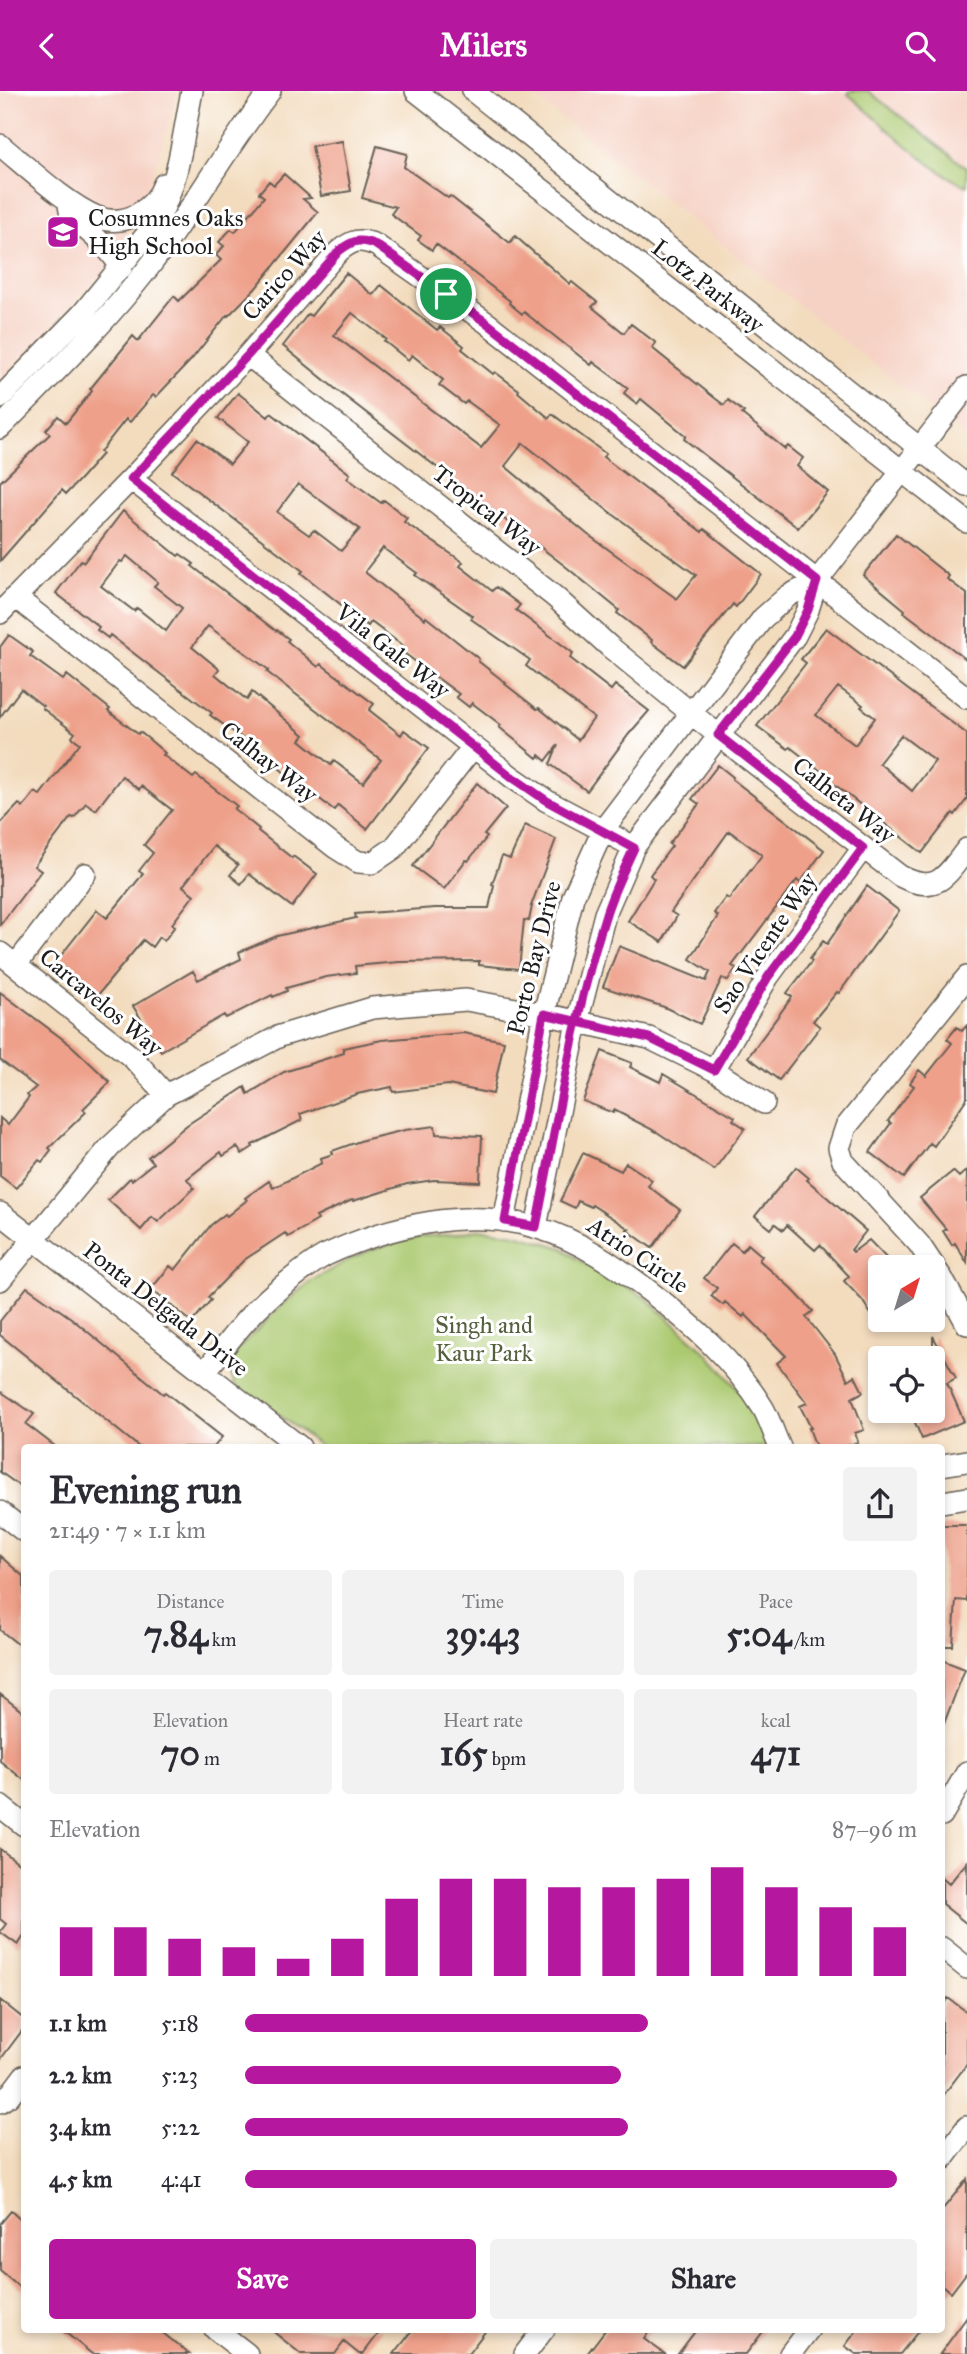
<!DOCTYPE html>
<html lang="en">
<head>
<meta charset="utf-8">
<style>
  :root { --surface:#fff; --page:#f2f2f3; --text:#2b2b33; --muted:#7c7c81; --accent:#b5179e }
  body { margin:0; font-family:"IM FELL Great Primer",serif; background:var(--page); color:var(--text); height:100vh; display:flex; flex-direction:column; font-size:26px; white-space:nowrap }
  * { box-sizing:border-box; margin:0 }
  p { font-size:23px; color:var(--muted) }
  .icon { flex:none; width:38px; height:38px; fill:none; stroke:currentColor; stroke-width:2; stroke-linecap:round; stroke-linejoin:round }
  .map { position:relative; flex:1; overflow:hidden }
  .sheet { position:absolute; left:21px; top:1353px; width:924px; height:889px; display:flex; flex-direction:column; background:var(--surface); border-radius:7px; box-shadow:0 4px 10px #0003 }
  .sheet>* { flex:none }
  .needle { width:46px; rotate:38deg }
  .tools { position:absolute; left:868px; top:1164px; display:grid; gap:14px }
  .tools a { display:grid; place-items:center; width:77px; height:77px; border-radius:7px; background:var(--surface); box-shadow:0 4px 10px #0003; font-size:35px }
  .pin { position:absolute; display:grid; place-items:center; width:60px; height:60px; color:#fff; margin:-30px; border:4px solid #fff; border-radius:50%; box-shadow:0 2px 7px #0007 }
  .round { display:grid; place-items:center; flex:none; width:74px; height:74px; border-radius:7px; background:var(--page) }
  .head { display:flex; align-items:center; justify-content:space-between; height:119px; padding:0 28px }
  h1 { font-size:38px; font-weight:700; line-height:52px }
  .metrics { display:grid; grid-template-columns:repeat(3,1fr); gap:10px; height:119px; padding:7px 28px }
  .metrics div { display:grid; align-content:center; border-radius:7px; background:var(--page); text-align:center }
  .metrics b { font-size:35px; font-weight:700 }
  .metrics small { font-size:19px; font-weight:400 }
  .metrics p { font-size:19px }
  .chart { height:196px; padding:14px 28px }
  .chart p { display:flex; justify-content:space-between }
  .chart svg { width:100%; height:126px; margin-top:7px; stroke:var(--accent); stroke-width:6 }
  .button { display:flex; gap:14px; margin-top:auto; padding:14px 28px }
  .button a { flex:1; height:80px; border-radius:7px; background:var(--accent); color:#fff; font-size:28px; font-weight:700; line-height:80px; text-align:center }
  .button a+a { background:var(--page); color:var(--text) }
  ul { padding:0 28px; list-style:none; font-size:23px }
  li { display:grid; grid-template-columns:112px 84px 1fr; align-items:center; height:52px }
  li i { height:18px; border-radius:9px; background:var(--accent) }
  header { display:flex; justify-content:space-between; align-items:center; height:91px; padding:0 28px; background:var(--accent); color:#fff; font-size:32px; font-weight:700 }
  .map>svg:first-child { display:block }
  .built { fill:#f6d2c4 }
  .green { fill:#abc970; stroke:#647246; stroke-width:2 }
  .building { fill:#eea08a; fill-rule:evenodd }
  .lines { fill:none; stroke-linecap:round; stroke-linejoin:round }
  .minor-casing { stroke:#675f55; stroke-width:24 }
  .minor { stroke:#fff; stroke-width:21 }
  .route-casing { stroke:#fff; stroke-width:14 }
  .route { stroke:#b5179e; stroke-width:9 }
  .labels { text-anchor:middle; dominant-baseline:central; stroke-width:6; stroke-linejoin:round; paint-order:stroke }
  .poi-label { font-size:24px; fill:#1c1c1c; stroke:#fff; text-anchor:start }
  .street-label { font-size:24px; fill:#1c1c1c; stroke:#fff }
  .park-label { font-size:24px; fill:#55613e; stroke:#fff }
</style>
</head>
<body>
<header><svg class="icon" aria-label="back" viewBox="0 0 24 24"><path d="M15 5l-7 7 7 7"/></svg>Milers<svg class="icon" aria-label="search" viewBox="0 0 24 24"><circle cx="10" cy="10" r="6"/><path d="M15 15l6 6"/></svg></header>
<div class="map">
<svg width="967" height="2263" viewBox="0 0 967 2263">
  <rect width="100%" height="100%" fill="#fff"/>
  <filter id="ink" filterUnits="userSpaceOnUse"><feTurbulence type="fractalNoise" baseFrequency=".0143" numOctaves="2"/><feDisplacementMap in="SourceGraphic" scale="14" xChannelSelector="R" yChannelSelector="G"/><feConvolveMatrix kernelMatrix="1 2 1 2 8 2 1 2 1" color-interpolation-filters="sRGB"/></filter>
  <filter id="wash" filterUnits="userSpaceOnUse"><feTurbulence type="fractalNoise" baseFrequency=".00686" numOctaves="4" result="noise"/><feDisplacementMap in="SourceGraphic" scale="28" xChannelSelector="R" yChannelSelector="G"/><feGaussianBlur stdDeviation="1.57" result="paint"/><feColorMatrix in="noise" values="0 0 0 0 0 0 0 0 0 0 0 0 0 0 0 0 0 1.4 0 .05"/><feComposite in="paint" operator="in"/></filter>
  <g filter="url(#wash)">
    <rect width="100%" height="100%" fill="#f3dcbe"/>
    <path class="built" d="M0,0H178L146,106L107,177L0,289Z
      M528,0H967V347Z"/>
    <path class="green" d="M850,0H868L967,77V95C936,85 875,26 848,3Z
      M478,1138L516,1143L563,1157L576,1167L646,1207L709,1264L739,1299L751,1318L770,1356H321L259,1308L245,1302L234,1293L229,1276L234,1262L282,1214L311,1190L352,1167L376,1157L419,1146L456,1143Z"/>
    <g id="blocks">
      <path class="building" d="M342,50L351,100L321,105L312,55Z
        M377,55L407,63L404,76L448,107L450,105L510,152L515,145L570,193L572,191L597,211L592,216L624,242L631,233L656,252L652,257L716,308L724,314L728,309L744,321L742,323L785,358L788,355L803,367L797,375L828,401L798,437L684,348L686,345L641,308L637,313L624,302L628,297L593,271L591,274L524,221L522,223L509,212L510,210L436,153L432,159L418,149L421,145L391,123L396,116L362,107Z
        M284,83L311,107L303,108L318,121L255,198L228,225L227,224L191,269L156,306L153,304L130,331L126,328L100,361L102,363L82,386L66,403L62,399L0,470V391L50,343L46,339L58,325L66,332L92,300L90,298L133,245L138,250L174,205L179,210L221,169L216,164L224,155L219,151L231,138L235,141L264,106L259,102L269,90L274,94Z
        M346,182L373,204L381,194L437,239L440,236L464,255L462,258L493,283L495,281L519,299L518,301L549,327L552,323L582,345L606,363L603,366L702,441L704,438L761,483L736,516L733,513L683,575L651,551L652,549L617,522L619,519L565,475L338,300L283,255L308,223L311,225ZM352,222L386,248L384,250L408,269L412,264L443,289L439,294L464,313L467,310L500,334L481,357L334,244ZM523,352L607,419L696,484L677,508L587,443L505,375Z
        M238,302L268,326L271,322L350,383L347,387L381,412L384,409L407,427L404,431L463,471L460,475L492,500L496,496L520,514L516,519L573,562L570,567L611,599L615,594L649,620L629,643L587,700L550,673L558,654L546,670L539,664L537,667L499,636L501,634L472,612L469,616L456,606L459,603L400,559L403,555L371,531L368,535L301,482L303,480L172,381L197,348L230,373L248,351L218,327ZM298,393L360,438L341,460L314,439L309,444L277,421ZM383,457L417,482L415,484L473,525L471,528L530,569L526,575L594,627L578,649L539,617L537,618L505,593L506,592L478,570L479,568L426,526L425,528L366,482V479Z
        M123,420L178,465L180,463L194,473L192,475L276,540L277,539L289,548L287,550L318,576L321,573L374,613L369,619L401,644L404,639L429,657L367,738L338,714L334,719L307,698L306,700L252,654L210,624L212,622L167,588L110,544L108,547L97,539L99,536L56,502L81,469L84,471ZM127,465L158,491L154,495L182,517L166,540L137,517L134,520L101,495L120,470L122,471ZM208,535L269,579L267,581L381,669L363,692L334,670L331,674L300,649L304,644L252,601L247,609L215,583L219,578L192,556Z
        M896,443L949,485L947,488L967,503V569L904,521L905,519L863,484Z
        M826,537L967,643V708L955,724L953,722L922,762L829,689L830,687L790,656L788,658L757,635L806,572L801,568ZM838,596L863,614L861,616L875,627L855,654L816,624ZM901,644L935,670L912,700L879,672Z
        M9,544L33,561L30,565L63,589L67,584L110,618L108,620L138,643L140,641L151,650L165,662L163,664L193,687L196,684L237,715L234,718L259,738L258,740L292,767L293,765L317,783L292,816L249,783L241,793L230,784L238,774L214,755L183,795L194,804L172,833L175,835L164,850L159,846L152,856L143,849L97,905L55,872L97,819L107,827L143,783L139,780L153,762L144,754L172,719L141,695L139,699L122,685L96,719L86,712L74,727L71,726L34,775L41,780L0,834V733L19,713L23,716L35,701L40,704L80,652L72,646L75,642L42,617L43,615L21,598L0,626V556Z
        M718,674L733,686L732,688L824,759L800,792L797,789L732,875L736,877L728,890L722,887L700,933L664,916L603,896L619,855L706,890L710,881L690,868L718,825L714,822L726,806L729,808L762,764L729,740L671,821L677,825L662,851L628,830L654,788L650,784L672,755L669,753L699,713L692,708Z
        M477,692L506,717L484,744L487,746L468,770L466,769L444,798L413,775Z
        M525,734L556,748L531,815H532L529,830L524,829L519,878L479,874V870L399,871L355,875L356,882L326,886L286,897L287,900L273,906L272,904L226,927L224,924L161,960L133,915L193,880L198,889L241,868L239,861L277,845L356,827L355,823L435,817H489L494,794L492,793L502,765L510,768Z
        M867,795L899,820L839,902L837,901L813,930L820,936L779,989L748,966L792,906L787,902L812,870L810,868L823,850L827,853Z
        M0,901L72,955L110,991L83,1018L86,1021L49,1057L51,1059L42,1071L39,1069L16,1097L0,1085V1027L8,1034L29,1006L27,1004L36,996L0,969Z
        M967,934V1007L934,1055L930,1052L904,1087L870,1061L891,1032L888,1030L914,995L910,992L919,979L926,985L952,952L947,948L957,936L962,940Z
        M463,942L504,950L493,1003L448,994L393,1001L392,996L357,1003L300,1023L302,1029L252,1054L253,1056L242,1063L237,1056L223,1065L221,1061L187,1088L194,1097L158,1131L152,1126L141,1139L108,1109L130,1087L132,1089L153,1072L148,1066L187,1034L245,996L248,1003L284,981L344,962L343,957L382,949Z
        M602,960L632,972L630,976L660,991L663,983L735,1026L733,1029L745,1037L714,1079L657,1041L614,1019L613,1022L583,1010Z
        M435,1035L436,1043L482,1045L480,1091L434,1089L407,1093L353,1110L352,1109L316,1126L318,1129L288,1146L285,1142L244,1169L208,1206L211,1209L192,1231L151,1198L170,1175L175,1179L211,1134L225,1123L227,1125L247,1109L245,1107L269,1090L273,1097L322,1072L321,1067L333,1063L332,1060L363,1049L405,1039Z
        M583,1062L621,1080L626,1072L652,1089L648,1095L680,1119L652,1157L627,1139L629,1138L592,1114L591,1116L578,1110L575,1117L560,1110Z
        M796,1076L809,1087L807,1089L866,1140L851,1159L853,1161L869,1149L895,1176H880V1237L862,1209L844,1190L849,1185L820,1154L815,1159L787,1134L783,1139L775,1133L771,1138L755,1125Z
        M967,1079V1172L955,1152L952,1154L943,1140L946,1138L920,1107L953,1080L959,1086Z
        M732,1152L742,1160L748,1153L762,1165L759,1169L791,1197L813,1220L806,1226L835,1263L848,1289L855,1285L863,1301L852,1307L864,1339L855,1342L858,1351L845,1356H816L809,1337H811L800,1315L807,1312L777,1272L786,1265L745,1223L743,1226L725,1211L723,1214L711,1205L717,1197L704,1187Z
        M27,1196L71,1227L163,1303L165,1301L222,1346L214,1356H139L0,1244V1230Z
        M933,1245L956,1287L947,1292L964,1330L922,1348L910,1320H933Z
        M0,1300L34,1323L26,1333L56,1356H24V1398L0,1381Z
        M942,1434H967V1510L956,1509L953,1555H942Z
        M0,1465L24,1486V1558L0,1539Z
        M942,1569L965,1578L943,1635H942Z
        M0,1603L24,1622V1689L0,1670Z
        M0,1758L24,1776V1845L18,1854L0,1841L6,1833L0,1828Z
        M967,1771V1833L942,1813V1787L949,1793Z
        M948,1907L967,1921V1973L942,2006V1915Z
        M0,1909L24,1928V1937L0,1969Z
        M967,2088V2181L951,2202L942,2194V2119Z
        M11,2120L24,2132V2200L0,2180V2133Z
        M967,2226V2263H940Z
        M61,2238H158L189,2263H92Z
        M270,2238H382L363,2263H359L344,2251L335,2263H301Z
        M414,2238H487L468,2263H394Z
        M606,2238H651L644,2248L665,2263H587Z
        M697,2238H765L746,2263H678Z
        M858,2238H920L900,2263H856L845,2255Z"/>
    </g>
  </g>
  <g filter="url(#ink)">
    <use href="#blocks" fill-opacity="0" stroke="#675f55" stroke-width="2"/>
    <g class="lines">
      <defs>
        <path id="minor" d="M416,0L967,431
          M473,0L967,395
          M0,54C27,76 66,113 97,126C125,137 154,119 164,93
          M69,114L71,125L105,155L122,176
          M248,264L555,506L610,556L718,644L900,785C937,804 945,786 967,758
          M0,307L82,223L156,132C179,92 183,44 192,0
          M0,337C51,285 104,234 149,176C192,119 226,57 270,0
          M131,388L512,686L547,710L634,756
          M15,506L336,757L358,771L372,772L394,757L473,656
          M0,522L131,388L248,264L339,160C353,149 359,147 376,154L487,232L967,607
          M0,862L133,967L166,1004
          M16,874L85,783
          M967,886L846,1036L839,1057L843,1070L919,1153L943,1189L967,1233
          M714,979L768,886L863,757
          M0,1122L300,1356
          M504,1130L544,923L573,806L603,739L763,527L788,505L817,490
          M536,1136L577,931L605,823L634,756L795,545L808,519L817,490L967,296
          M0,1189L110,1056L166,1004L280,945L372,917L466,909L544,923L649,947L714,979L764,1012
          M205,1281C223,1258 241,1232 263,1212C275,1200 312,1171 326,1164C390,1134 469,1116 538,1137C579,1149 615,1174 649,1200C692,1233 734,1270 763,1317C770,1329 774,1344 780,1356
          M942,1374L967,1370
          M942,1411L967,1407
          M0,1421L24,1440
          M0,1715L24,1734
          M942,1724L967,1681
          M942,1857L967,1877
          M0,2011L9,2005L24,1985
          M942,2069L967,2036
          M215,2238L247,2263
          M525,2263L544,2238
          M790,2263L809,2238"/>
      </defs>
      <use href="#minor" class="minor-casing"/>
      <use href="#minor" class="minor"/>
    </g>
  </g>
  <g class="lines" filter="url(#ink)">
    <defs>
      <path id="route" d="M446,203L376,154C359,147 353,149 339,160L248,264L131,388L512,686L547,710L634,757C624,779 612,802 605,826C573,926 557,1032 536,1136L505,1130L544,923L649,947L714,979L768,886L863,757L718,644L795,545L808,519L817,490L487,232L446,203"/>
    </defs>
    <use href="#route" class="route-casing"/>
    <use href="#route" class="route"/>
  </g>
  <defs>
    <symbol id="school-square" viewBox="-11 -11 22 22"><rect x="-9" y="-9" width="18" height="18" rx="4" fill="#b5179e" stroke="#fff"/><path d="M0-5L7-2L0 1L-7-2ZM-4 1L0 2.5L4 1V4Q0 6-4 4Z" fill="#fff"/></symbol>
  </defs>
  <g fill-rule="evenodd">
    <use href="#school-square" x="44" y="122" width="38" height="38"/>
  </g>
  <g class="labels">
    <g class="poi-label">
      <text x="88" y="127">Cosumnes Oaks<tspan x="88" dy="28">High School</tspan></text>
    </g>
    <g class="street-label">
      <text transform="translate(284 184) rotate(-48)">Carico Way</text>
      <text transform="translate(708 195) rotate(38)">Lotz Parkway</text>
      <text transform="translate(487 419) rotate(38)">Tropical Way</text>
      <text transform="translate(393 560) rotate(38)">Vila Gale Way</text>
      <text transform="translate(269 671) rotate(38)">Calhay Way</text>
      <text transform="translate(844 709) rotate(38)">Calheta Way</text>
      <text transform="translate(765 852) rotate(-56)">Sao Vicente Way</text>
      <text transform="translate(534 867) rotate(-76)">Porto Bay Drive</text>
      <text transform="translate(101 911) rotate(40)">Carcavelos Way</text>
      <text transform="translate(638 1164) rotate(34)">Atrio Circle</text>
      <text transform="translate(166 1218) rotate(38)">Ponta Delgada Drive</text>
    </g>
    <g class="park-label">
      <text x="484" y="1234">Singh and<tspan x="484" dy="28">Kaur Park</tspan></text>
    </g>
  </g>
</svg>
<div class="tools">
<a><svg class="needle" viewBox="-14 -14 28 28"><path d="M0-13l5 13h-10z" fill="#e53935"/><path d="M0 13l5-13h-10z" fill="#7c7c81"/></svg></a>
<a><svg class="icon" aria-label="locate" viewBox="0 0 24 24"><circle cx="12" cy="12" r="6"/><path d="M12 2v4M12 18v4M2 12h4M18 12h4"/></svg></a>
</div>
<div class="pin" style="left:446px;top:203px;background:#1e9e55"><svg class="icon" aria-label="arrive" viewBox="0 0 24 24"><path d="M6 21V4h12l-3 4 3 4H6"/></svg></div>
<section class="sheet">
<div class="head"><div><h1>Evening run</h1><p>21:49 · 7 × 1.1 km</p></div><a class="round"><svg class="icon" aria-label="share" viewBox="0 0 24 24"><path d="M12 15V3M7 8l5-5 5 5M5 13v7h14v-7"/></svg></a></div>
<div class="metrics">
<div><p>Distance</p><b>7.84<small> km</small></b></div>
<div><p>Time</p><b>39:43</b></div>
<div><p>Pace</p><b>5:04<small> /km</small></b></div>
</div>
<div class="metrics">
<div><p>Elevation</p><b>70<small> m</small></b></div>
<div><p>Heart rate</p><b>165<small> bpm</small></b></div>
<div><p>kcal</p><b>471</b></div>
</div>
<div class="chart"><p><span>Elevation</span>87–96 m</p>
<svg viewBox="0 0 160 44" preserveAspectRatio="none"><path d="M5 44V27M15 44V27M25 44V31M35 44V34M45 44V38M55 44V31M65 44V17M75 44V10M85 44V10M95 44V13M105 44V13M115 44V10M125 44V6M135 44V13M145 44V20M155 44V27"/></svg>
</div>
<ul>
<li><b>1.1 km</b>5:18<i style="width:60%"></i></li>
<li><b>2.2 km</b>5:23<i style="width:56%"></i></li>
<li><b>3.4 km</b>5:22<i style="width:57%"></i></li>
<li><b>4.5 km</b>4:41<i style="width:97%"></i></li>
</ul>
<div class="button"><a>Save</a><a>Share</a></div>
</section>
</div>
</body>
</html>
